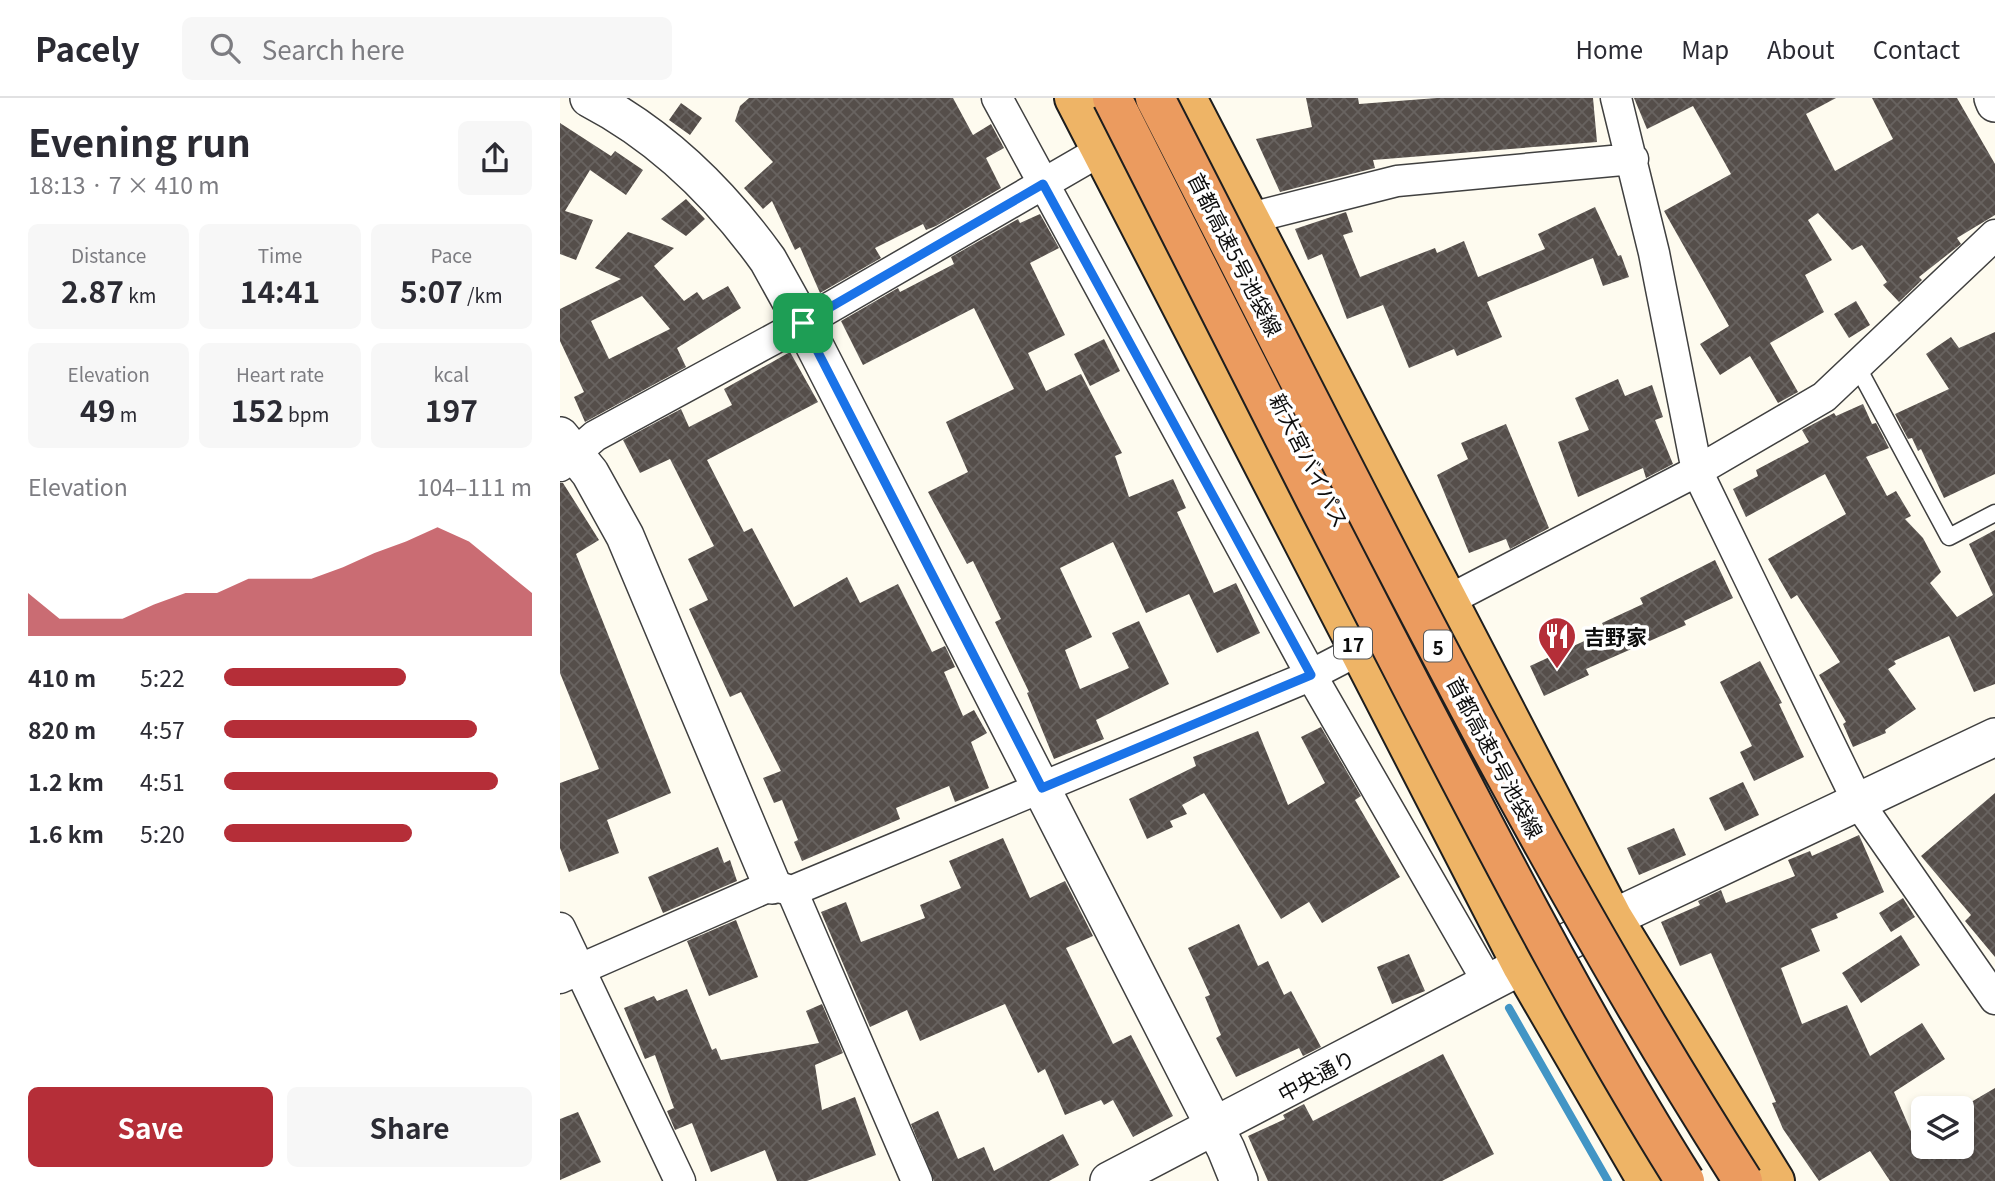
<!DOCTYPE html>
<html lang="en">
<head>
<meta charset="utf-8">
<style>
  :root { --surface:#fff; --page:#f7f7f7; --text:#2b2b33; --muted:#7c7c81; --line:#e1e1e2; --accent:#b52e38 }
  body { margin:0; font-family:Georgia,"Noto Sans JP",serif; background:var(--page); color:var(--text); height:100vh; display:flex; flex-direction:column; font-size:26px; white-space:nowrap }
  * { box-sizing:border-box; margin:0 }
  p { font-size:23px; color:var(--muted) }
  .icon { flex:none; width:38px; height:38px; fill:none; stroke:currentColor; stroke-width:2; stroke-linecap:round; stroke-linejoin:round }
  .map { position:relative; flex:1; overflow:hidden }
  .sheet { display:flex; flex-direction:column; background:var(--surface); width:560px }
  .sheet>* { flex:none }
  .buttons { position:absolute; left:1351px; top:998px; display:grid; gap:14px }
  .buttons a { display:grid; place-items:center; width:63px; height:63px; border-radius:10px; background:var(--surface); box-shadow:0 4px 10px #0003; font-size:35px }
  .pin { position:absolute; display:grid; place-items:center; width:60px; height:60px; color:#fff; margin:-30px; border-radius:14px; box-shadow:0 4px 10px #0006 }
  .round { display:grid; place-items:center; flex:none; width:74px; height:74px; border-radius:10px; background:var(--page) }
  .summary { display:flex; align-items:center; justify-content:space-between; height:119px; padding:0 28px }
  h1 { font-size:38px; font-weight:700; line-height:52px }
  .metrics { display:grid; grid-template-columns:repeat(3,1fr); gap:10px; height:119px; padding:7px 28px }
  .metrics div { display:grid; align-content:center; border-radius:10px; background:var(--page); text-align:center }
  .metrics b { font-size:30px; font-weight:700 }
  .metrics small { font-size:19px; font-weight:400 }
  .metrics p { font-size:19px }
  .chart { height:196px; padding:14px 28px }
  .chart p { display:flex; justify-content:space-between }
  .chart svg { width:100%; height:126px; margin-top:7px; fill:var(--accent); opacity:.7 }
  .primary-button { display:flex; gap:14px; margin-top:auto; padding:14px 28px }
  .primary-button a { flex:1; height:80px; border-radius:10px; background:var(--accent); color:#fff; font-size:28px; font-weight:700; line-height:80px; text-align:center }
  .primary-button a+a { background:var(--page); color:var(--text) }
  ul { padding:0 28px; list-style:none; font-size:23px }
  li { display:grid; grid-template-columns:112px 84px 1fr; align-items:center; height:52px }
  li i { height:18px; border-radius:9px; background:var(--accent) }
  header { display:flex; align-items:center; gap:42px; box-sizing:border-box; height:98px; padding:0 35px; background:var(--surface); border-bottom:2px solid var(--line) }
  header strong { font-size:33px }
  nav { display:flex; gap:38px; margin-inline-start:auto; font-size:24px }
  .search { width:490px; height:63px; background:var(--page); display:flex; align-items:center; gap:18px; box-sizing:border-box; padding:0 24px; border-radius:10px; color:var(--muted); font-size:26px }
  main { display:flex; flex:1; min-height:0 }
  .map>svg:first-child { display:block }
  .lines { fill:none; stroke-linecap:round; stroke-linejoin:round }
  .stream { stroke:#4295c5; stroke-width:8 }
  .building { fill:url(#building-cross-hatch); fill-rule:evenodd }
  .service-casing { stroke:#404040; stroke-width:19 }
  .minor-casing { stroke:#404040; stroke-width:33 }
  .tertiary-casing { stroke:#404040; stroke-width:40 }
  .trunk-casing { stroke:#1e1e1e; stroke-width:42 }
  .service { stroke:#fff; stroke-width:16 }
  .minor { stroke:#fff; stroke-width:30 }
  .tertiary { stroke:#fff; stroke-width:37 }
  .trunk { stroke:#eeb466; stroke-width:38 }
  .motorway-bridge-casing { stroke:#1e1e1e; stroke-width:42; stroke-linecap:butt }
  .motorway-bridge { stroke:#eb9b5f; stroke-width:38 }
  .route-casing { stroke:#fff; stroke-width:14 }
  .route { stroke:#1a73e8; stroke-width:9 }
  .labels { text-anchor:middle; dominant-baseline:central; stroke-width:7; stroke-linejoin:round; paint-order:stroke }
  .shield { fill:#fff; stroke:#565656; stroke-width:2 }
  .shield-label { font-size:19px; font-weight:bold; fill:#0d0d0d }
  .street-label { font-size:21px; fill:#0d0d0d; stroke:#fff }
  .poi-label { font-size:21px; font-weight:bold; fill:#0d0d0d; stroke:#fff; text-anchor:start }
</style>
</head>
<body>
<header>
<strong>Pacely</strong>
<div class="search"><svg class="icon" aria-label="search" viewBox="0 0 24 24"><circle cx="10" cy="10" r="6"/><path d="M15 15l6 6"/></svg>Search here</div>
<nav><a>Home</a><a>Map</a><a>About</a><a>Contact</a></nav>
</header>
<main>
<section class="sheet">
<div class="summary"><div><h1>Evening run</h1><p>18:13 · 7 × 410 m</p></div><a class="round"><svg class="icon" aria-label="share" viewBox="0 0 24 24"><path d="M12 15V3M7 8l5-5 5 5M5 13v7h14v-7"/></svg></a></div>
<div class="metrics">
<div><p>Distance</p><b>2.87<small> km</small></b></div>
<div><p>Time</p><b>14:41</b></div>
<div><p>Pace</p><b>5:07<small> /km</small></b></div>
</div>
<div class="metrics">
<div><p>Elevation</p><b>49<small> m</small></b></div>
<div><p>Heart rate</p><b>152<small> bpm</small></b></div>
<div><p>kcal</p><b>197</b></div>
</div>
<div class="chart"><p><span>Elevation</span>104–111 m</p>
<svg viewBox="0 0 160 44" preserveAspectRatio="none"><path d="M0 44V29L10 38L20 38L30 38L40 33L50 29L60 29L70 24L80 24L90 24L100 20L110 15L120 11L130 6L140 11L150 20L160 29V44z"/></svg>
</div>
<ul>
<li><b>410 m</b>5:22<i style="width:59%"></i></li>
<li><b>820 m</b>4:57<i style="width:82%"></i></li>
<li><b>1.2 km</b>4:51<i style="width:89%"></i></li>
<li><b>1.6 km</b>5:20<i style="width:61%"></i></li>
</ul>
<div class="primary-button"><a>Save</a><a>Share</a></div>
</section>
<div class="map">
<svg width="1435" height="1083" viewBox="0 0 1435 1083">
  <defs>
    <pattern id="building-cross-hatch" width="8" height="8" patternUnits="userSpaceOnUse" patternTransform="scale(1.75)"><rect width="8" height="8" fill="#554e4a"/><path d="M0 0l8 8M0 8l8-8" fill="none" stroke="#686360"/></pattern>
  </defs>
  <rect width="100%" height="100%" fill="#fefbef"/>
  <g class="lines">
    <path class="stream" d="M949,910L1048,1083"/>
  </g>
  <path class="building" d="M189,0H393L413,37L431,26L444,50L426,60L441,90L376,128L366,132L363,126L315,150L321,160L260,195L240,149L235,152L212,103L203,111L184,90L213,64L175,23L180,8Z
    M746,0H798L799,6L877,0H1033L1037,44L813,62L815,70L720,94L696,41L752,29Z
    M1074,0H1276L1246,16L1275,73L1333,41L1312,0H1397L1435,66V117L1397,140L1401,146L1359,179L1362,182L1339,204L1323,187L1327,184L1302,147L1292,152L1258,115L1248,122L1272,162L1245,177L1264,214L1210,245L1238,294L1218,305L1190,258L1160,277L1140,246L1169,228L1104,113L1171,76L1133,8L1087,31Z
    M121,5L142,20L130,37L109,22Z
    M0,25L51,58L55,53L83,72L66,97L30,72L5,113L33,122L16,162L0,156Z
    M126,101L145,121L126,138L101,121Z
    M1035,109L1058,158L1061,157L1069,179L1043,188L1033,160L927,204L942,239L897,258L894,251L849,270L823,207L787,221L762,156L748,162L735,131L786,114L793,134L783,137L800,179L875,150L877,155L904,143L918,179L985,151L978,136Z
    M480,116L499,150L470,165L505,237L468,255L486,293L521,276L562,355L555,358L569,399L613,381L626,410L617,414L654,495L676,485L700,535L657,555L629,496L586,515L553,444L500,470L532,539L505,552L520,591L569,570L552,535L579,523L609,586L536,622L544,641L494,661L467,595L469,594L435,524L441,521L413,463L407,466L368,394L408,374L386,324L454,291L414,210L303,267L281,223L338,190L340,194L394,166L391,159L458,121L460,125Z
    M68,134L114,150L94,168L124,203L137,194L143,202L168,188L181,210L117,250L126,269L25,324L14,299L24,294L0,243V211L61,181L35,170ZM82,198L110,231L49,261L31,223Z
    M1296,203L1310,227L1289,240L1274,216Z
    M1435,234V376L1384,400L1361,351L1358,353L1352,340L1348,341L1335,316L1389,291L1366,256L1391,239L1399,250Z
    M544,241L560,273L530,288L514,256Z
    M230,254L258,304L147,362L184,434L192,430L234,509L287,479L300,505L338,486L372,554L385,548L387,552L395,569L384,574L403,618L414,612L427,635L411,644L429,690L395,704L389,688L336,710L340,721L242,763L234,744L238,742L222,702L214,705L203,680L221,673L181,594L170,599L129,511L148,502L128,461L154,448L110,361L80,375L63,342L121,311L129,329L172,307L164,291Z
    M1058,281L1065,298L1092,287L1103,319L1095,322L1113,366L1086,380L1083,370L1018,399L998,344L1029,332L1015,300Z
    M1303,306L1312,326L1316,325L1329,350L1306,359L1327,398L1336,393L1351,418L1345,421L1363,440L1381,474L1370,485L1397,519L1433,497L1409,446L1435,432V586L1414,594L1389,538L1334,563L1336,566L1328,571L1356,611L1325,632L1326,635L1293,649L1283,626L1286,624L1259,577L1280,564L1237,497L1231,501L1208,461L1286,416L1265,376L1186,419L1173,391L1198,378L1196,372L1249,344L1242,332L1274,315L1276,318Z
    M946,326L989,430L950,451L946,441L909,455L877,377L908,361L901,345Z
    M0,385H3L39,442L16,456L111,695L47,722L59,755L9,774L0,750V685L39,671L0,575Z
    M1155,462L1173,500L1124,523L1126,527L1026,571L1029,577L984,598L970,568L1046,533L1042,525L1083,506L1080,500Z
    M1200,563L1222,605L1219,606L1244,659L1194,683L1180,654L1192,648L1160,584Z
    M761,629L801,698L795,702L840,779L762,825L749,804L721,821L644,695L622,707L627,716L610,723L613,729L587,741L569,701L636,668L633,659L698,633L728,707L765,685L741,639Z
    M1183,684L1199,717L1165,733L1149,700Z
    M1435,695V859L1405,823L1411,817L1361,758Z
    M1114,730L1126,757L1079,777L1067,750Z
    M1299,737L1324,794L1276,816L1278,820L1251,831L1260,853L1221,870L1242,926L1287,907L1310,958L1362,925L1385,961L1334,994L1353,1038L1363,1032V1048H1402L1401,1010L1435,990V1083H1330L1310,1053L1259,1083L1223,1031L1212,1005L1216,1004L1151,855L1120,868L1101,824L1140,807L1138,803L1161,792L1166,805L1235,778L1228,762L1250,753L1252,758Z
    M443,740L470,800L505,783L533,838L506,850L553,946L571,937L613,1018L573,1039L553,1002L544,1007L541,1002L505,1017L485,971L478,975L445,906L360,943L347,912L310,929L261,814L286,804L301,844L365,820L360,807L401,790L389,763Z
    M158,749L164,765L170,762L177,783L103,815L88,779Z
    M1343,800L1355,819L1331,834L1319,815Z
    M176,822L198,879L149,898L127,843Z
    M679,826L698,868L708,863L724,897L731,893L761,949L743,958L739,950L676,979L656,940L661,937L645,899L650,897L628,850Z
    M1341,837L1360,867L1301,905L1282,875Z
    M849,856L865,893L832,906L817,869Z
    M127,891L152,952L156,950L161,962L259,945L246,913L262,906L283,955L255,967L262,1012L295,999L316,1057L247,1083H217L205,1052L151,1074L132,1025L115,1032L107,1013L114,1010L95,957L85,961L64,910L94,898L97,903Z
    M883,956L934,1056L882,1083H708L688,1038L725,1021L723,1017L744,1006L753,1023Z
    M378,1013L398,1061L424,1049L434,1073L503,1036L519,1067L489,1083H374L351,1026Z
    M18,1014L41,1064L0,1082V1021Z"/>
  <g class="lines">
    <defs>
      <path id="service" d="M1297,268L1389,439L1435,415"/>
      <path id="minor" d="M437,0L751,577L929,886
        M1056,0L1094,155L1137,373L1298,704L1435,901
        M690,120L837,83L1073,61
        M0,368L35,338L243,225L540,53
        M887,503L1137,373L1264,299L1435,137
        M232,793L357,1083
        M0,830L120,1083
        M0,880L212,787L232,793L745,580L797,553"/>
      <path id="tertiary" d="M29,0C102,38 160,95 208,162L243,225L666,1051L679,1083
        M1433,0L1435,5
        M0,338L30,375L65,438L212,787
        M549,1083L1053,820L1435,639"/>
      <path id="trunk" d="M514,0L962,868L1087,1083
        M627,0L1053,820L1215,1083"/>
    </defs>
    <use href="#service" class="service-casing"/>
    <use href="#minor" class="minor-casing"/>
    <use href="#tertiary" class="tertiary-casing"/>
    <use href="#trunk" class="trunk-casing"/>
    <use href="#service" class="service"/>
    <use href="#minor" class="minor"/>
    <use href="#tertiary" class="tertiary"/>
    <use href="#trunk" class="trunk"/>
    <defs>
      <path id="motorway-bridge" d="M552,0C651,198 752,396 854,593C940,758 1025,924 1125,1083
        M595,0C783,365 962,737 1183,1083"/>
    </defs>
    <use href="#motorway-bridge" class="motorway-bridge-casing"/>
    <use href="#motorway-bridge" class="motorway-bridge"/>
  </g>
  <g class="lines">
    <defs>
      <path id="route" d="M483,86L751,577L482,690L243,225Z"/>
    </defs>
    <use href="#route" class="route-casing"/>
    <use href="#route" class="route"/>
  </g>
  <defs>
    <symbol id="restaurant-pin" viewBox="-11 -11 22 30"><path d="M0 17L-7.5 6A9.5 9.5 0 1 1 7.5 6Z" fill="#b52e38" stroke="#fff"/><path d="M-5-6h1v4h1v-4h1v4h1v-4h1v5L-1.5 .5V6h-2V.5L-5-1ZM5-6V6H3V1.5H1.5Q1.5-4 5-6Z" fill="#fff"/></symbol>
  </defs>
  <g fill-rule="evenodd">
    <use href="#restaurant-pin" x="975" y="516" width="44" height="60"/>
  </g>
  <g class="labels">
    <g class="shield">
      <rect x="774" y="529.5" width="38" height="31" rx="5"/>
      <rect x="864" y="532.5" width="28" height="31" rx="5"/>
    </g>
    <g class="shield-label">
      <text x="793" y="545">17</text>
      <text x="878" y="548">5</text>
    </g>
    <g class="street-label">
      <text transform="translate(676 156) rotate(63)">首都高速5号池袋線</text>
      <text transform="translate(750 362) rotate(63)">新大宮バイパス</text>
      <text transform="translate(936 659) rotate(62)">首都高速5号池袋線</text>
      <text transform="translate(756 977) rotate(-28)">中央通り</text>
    </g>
    <g class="poi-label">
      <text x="1024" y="538">吉野家</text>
    </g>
  </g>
</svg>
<div class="buttons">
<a><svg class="icon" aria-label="layers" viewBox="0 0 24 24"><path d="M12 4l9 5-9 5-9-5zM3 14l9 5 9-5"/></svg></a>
</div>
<div class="pin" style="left:243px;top:225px;background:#1e9e55"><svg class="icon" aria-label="arrive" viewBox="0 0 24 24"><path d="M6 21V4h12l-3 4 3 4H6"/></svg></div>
</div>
</main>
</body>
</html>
